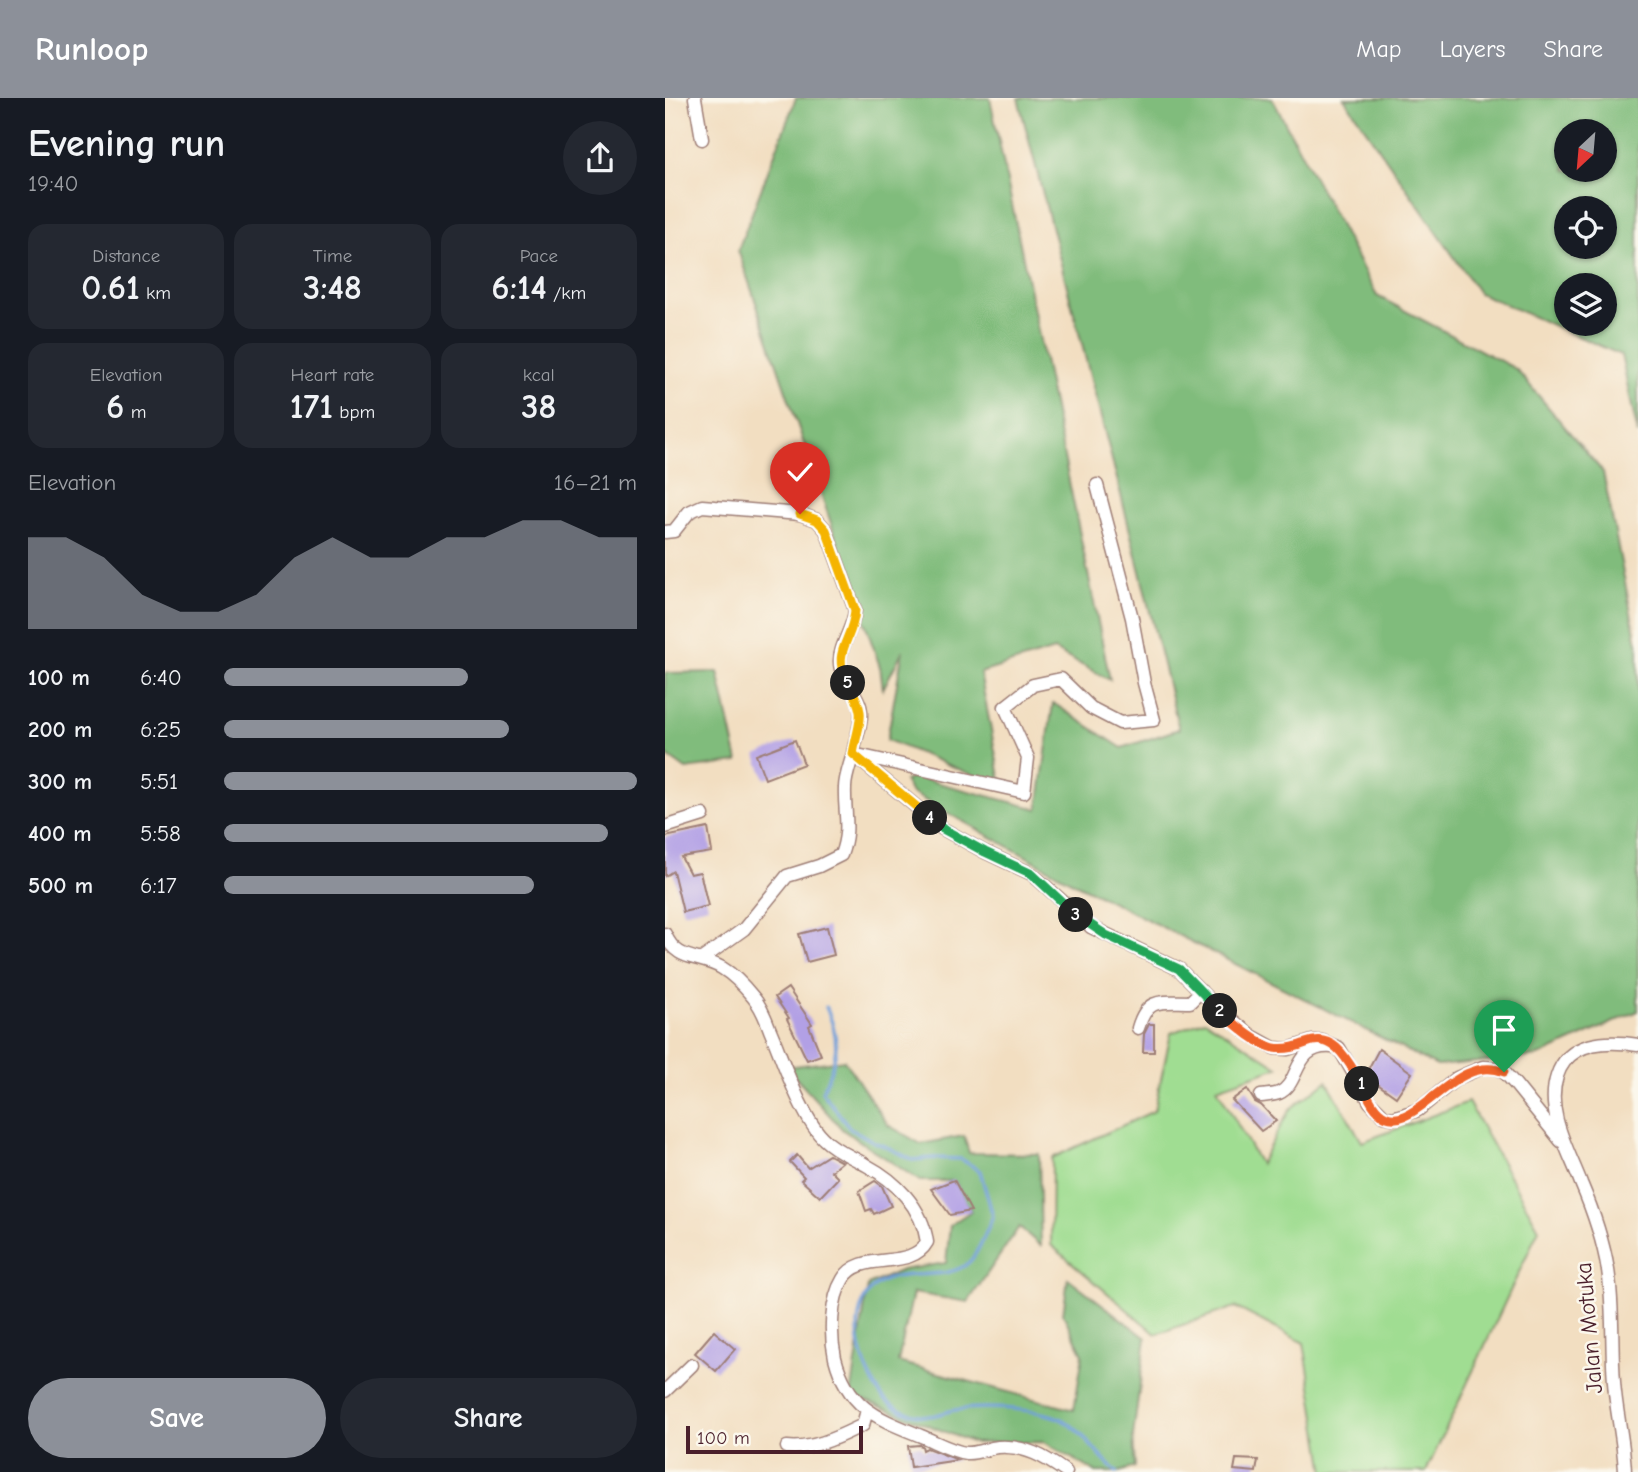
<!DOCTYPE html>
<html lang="en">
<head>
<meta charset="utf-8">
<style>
  :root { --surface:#171b24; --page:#242831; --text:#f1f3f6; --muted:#9ea1a6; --accent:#8c9099 }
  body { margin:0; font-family:"Comic Neue",sans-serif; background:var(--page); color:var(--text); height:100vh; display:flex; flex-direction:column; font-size:26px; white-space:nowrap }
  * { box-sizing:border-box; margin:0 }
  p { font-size:23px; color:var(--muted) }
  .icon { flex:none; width:38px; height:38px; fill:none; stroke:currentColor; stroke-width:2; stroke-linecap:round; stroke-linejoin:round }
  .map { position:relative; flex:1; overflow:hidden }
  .sheet { display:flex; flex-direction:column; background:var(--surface); width:665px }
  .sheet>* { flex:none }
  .needle { width:46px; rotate:206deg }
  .fabs { position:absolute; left:889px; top:21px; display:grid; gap:14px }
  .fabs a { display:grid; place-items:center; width:63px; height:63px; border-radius:50%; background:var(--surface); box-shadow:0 2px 5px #0004; font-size:35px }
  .scale { position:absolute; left:21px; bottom:18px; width:177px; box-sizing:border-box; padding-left:7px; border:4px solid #4a1f2b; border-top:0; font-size:19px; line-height:24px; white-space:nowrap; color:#4a1f2b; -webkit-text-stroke:5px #fbf7ec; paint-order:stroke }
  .pin { position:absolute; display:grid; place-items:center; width:60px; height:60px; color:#fff; margin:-72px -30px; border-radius:50% 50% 50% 0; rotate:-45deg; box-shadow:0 0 7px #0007 }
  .pin .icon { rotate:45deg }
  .km { position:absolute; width:35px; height:35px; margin:-18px; border-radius:50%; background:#222; color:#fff; font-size:19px; line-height:35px; text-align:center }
  .round { display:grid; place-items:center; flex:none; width:74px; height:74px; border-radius:37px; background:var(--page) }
  .summary { display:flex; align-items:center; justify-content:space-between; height:119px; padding:0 28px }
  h1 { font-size:38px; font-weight:700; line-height:52px }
  .figures { display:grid; grid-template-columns:repeat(3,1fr); gap:10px; height:119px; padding:7px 28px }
  .figures div { display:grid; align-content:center; border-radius:18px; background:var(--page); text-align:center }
  .figures b { font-size:35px; font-weight:700 }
  .figures small { font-size:19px; font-weight:400 }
  .figures p { font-size:19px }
  .chart { height:196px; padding:14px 28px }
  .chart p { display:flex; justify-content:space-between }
  .chart svg { width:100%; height:126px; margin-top:7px; fill:var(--accent); opacity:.7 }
  .cta { display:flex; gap:14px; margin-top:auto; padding:14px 28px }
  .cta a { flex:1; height:80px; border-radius:42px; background:var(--accent); color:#fff; font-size:28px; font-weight:700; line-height:80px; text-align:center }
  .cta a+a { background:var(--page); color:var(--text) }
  ul { padding:0 28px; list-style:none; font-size:23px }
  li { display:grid; grid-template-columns:112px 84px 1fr; align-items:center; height:52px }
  li i { height:18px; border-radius:9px; background:var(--accent) }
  header { display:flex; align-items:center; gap:42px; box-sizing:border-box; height:98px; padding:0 35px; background:var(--accent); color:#fff }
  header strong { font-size:33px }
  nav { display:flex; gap:38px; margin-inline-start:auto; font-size:24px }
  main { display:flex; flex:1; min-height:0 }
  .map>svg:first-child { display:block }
  .green { fill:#a0dd92; stroke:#757e5e; stroke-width:2 }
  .forest { fill:#80bc7c; stroke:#656e54; stroke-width:2; fill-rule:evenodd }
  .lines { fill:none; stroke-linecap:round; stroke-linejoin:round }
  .stream { stroke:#709fd9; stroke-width:3.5 }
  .building { fill:#b2a0e5 }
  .minor-casing { stroke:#9e7e76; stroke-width:15 }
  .minor { stroke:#fff; stroke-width:12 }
  .split-1-casing { stroke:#fff; stroke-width:14 }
  .split-2-casing { stroke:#fff; stroke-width:14 }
  .split-3-casing { stroke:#fff; stroke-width:14 }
  .split-4-casing { stroke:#fff; stroke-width:14 }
  .split-5-casing { stroke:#fff; stroke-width:14 }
  .split-6-casing { stroke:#fff; stroke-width:14 }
  .split-1 { stroke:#f0652b; stroke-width:9 }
  .split-2 { stroke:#f0652b; stroke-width:9 }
  .split-3 { stroke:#22a559; stroke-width:9 }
  .split-4 { stroke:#22a559; stroke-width:9 }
  .split-5 { stroke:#f5b400; stroke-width:9 }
  .split-6 { stroke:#f5b400; stroke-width:9 }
  .labels { text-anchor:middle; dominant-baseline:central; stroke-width:5; stroke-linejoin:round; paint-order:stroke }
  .street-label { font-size:23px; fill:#4a1f2b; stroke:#fbf7ec }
</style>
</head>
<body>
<header>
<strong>Runloop</strong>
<nav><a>Map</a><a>Layers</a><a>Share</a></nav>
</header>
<main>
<section class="sheet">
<div class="summary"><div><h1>Evening run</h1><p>19:40</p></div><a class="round"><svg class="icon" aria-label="share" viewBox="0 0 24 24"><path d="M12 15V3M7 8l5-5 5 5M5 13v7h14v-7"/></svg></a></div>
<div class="figures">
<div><p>Distance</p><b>0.61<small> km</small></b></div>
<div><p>Time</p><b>3:48</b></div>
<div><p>Pace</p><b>6:14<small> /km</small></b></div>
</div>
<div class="figures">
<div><p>Elevation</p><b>6<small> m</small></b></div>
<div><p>Heart rate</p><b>171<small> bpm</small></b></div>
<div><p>kcal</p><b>38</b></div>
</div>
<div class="chart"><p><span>Elevation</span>16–21 m</p>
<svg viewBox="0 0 160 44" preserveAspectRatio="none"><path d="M0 44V12L10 12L20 19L30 32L40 38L50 38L60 32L70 19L80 12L90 19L100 19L110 12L120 12L130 6L140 6L150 12L160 12V44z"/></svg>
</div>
<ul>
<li><b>100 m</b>6:40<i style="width:59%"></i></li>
<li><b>200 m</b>6:25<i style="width:69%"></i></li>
<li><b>300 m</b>5:51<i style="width:100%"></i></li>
<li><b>400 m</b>5:58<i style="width:93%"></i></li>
<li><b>500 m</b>6:17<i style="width:75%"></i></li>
</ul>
<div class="cta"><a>Save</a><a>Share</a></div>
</section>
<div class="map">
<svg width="973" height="1374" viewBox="0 0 973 1374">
  <rect width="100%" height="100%" fill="#fbf7ec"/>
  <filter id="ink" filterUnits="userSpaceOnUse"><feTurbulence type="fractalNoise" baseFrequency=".0143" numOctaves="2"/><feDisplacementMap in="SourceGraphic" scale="14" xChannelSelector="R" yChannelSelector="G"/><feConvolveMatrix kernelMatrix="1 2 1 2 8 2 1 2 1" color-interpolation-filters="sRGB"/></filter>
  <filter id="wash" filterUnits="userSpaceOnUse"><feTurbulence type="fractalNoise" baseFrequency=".00686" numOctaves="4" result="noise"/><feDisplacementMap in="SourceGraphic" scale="28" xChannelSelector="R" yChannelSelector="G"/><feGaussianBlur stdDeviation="1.57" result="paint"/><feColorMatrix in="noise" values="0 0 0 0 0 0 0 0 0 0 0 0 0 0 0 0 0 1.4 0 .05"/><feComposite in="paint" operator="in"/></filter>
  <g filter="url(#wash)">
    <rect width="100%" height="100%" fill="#f2dec1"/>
    <path class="green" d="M540,922L613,969L552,990L595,1066L625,1011L662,983L697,1044L803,1004L874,1131L761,1374H660L639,1245L570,1209L491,1236L386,1147L387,1060L489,1013L506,935Z"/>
    <path class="forest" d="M131,0H325L445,582L389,552L315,575L337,689L222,642L238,552L218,591L215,569L73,152Z
      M353,0H607L712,198L851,271L938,374L973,550V913L874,958L772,968L404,782L245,694L240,683L250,679L373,711L388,605L457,650L514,631L453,385Z
      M679,0H973V337L956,257L814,195ZM940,33V72H901V33ZM940,110V149H901V110ZM940,187V226H901V187Z
      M53,574L73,664L21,671L0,656V575Z
      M179,962L223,1027L256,1046L299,1038L304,1055L374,1056L376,1148L354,1129L303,1204L248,1195L233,1264L409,1312L418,1256L398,1216L403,1180L481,1240L468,1338L470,1369L454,1374H431L379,1344L309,1345L186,1297L203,1187L237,1172L281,1165L285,1127L306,1113L289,1083H255L178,1032L121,969Z"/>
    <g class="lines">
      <path class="stream" d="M161,909C177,944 172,960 157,994L185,1030L209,1044L224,1050L247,1062L269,1060L296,1061L315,1073L328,1118C323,1130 313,1157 303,1165C274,1191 205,1154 194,1219C190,1244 200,1272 214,1294C223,1309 246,1318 264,1318C273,1318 281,1313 290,1312C316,1308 358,1310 385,1317C417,1325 427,1356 452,1374"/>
    </g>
    <g id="blocks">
      <path class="building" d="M130,642L139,666L100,681L91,657Z
        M43,730L47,754L16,759L25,776L35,774L43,808L18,814L8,773L0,778V739Z
        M162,829L169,857L142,864L134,836Z
        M123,890L147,926L144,928L156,957L142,962L122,921L124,920L110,899Z
        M484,926H489V954H478L479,936Z
        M714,951L747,975L731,999L700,977Z
        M582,991L590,1004L596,1007L611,1023L596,1033L567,1002Z
        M132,1057L143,1070L164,1057L177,1064L166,1073L173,1080L155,1099L136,1082L139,1079L125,1064Z
        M289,1082L306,1113L285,1117L266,1091Z
        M210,1083L217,1088L226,1108L209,1116L206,1111L201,1113L194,1093Z
        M49,1233L70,1251L51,1273L30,1255Z
        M254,1347L257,1348L258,1352L262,1350L293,1362L246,1369L243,1348Z
        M571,1361L593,1362L591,1374L569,1372Z"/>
    </g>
  </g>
  <g filter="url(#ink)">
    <use href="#blocks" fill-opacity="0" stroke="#9e7e76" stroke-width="2"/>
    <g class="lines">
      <defs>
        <path id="minor" d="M30,0L37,41
          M0,434L9,433L24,414L37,408L135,416L152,422L161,432L190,512C189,530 174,548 175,564C175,580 191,593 195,608C199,622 190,642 188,656L278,731L320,754L367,776L426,829L514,871L552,910L587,938L609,950L623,951L647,943H657L674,950L705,1004L719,1018L728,1020L753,1012L792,980L818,969L831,970L839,974L850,986L896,1043
          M0,729L38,717
          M0,836C12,865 34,856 57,870C69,877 79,888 88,899C96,908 101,921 105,932C118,962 137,1022 160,1042C171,1053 188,1059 201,1067C231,1083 257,1109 262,1144C245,1174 196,1151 178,1181C165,1202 165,1237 170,1260C183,1310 212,1320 256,1338C271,1344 286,1353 301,1355C312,1356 322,1350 333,1349C360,1347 380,1359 401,1374
          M37,861L79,831L122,778L154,768L176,757C186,729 179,717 180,690C180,679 185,667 188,656L359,694L363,660L340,609L368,587L396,581L426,610L455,625L489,622L479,585L467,520L432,387
          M473,930C482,899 496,904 525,904L536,893
          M596,998C602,997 609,997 614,995C636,986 627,946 667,949
          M0,1293L27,1267
          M122,1349C149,1352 175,1338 198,1327L202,1312
          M960,1374C959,1344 951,1314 949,1284C946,1247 949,1209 943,1172C938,1142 928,1113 916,1085C904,1053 880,1014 892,978C903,943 942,942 973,947"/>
      </defs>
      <use href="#minor" class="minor-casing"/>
      <use href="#minor" class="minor"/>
    </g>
  </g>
  <g class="lines" filter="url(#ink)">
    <defs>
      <path id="split-1" d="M697,986C702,995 705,1006 714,1014C747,1045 789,952 839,974"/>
      <path id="split-2" d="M555,913C570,926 590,945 609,950C620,952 631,949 641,945C671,933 684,966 697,986"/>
      <path id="split-3" d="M411,817L441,837L514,871L555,913"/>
      <path id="split-4" d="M265,720L278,731L320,754L367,776L411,817"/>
      <path id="split-5" d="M183,585C203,620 194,620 188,656L265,720"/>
      <path id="split-6" d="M135,416L152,422L161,432L190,512C188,544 165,553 183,585"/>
    </defs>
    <use href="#split-1" class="split-1-casing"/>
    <use href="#split-2" class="split-2-casing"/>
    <use href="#split-3" class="split-3-casing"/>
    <use href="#split-4" class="split-4-casing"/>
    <use href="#split-5" class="split-5-casing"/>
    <use href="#split-6" class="split-6-casing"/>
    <use href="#split-1" class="split-1"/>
    <use href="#split-2" class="split-2"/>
    <use href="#split-3" class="split-3"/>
    <use href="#split-4" class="split-4"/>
    <use href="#split-5" class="split-5"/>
    <use href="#split-6" class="split-6"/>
  </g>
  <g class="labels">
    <g class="street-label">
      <text transform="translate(924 1230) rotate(-95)">Jalan Motuka</text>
    </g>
  </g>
</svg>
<div class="fabs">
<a><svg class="needle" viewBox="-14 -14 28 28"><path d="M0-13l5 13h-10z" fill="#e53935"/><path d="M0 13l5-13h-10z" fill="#9ea1a6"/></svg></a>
<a><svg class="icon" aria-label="locate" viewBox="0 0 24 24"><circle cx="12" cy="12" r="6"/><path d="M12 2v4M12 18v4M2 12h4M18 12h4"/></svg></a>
<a><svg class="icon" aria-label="layers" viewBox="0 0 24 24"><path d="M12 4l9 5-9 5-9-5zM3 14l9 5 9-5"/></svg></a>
</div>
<div class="scale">100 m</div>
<div class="pin" style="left:839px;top:974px;background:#1e9e55"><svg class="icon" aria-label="arrive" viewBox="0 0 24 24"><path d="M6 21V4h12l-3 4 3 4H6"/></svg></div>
<div class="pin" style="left:135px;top:416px;background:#d93025"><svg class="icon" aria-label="check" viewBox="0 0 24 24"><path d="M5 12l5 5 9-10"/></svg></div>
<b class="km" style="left:697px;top:986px">1</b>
<b class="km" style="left:555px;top:913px">2</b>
<b class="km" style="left:411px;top:817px">3</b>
<b class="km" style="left:265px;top:720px">4</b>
<b class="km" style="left:183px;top:585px">5</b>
</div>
</main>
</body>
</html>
